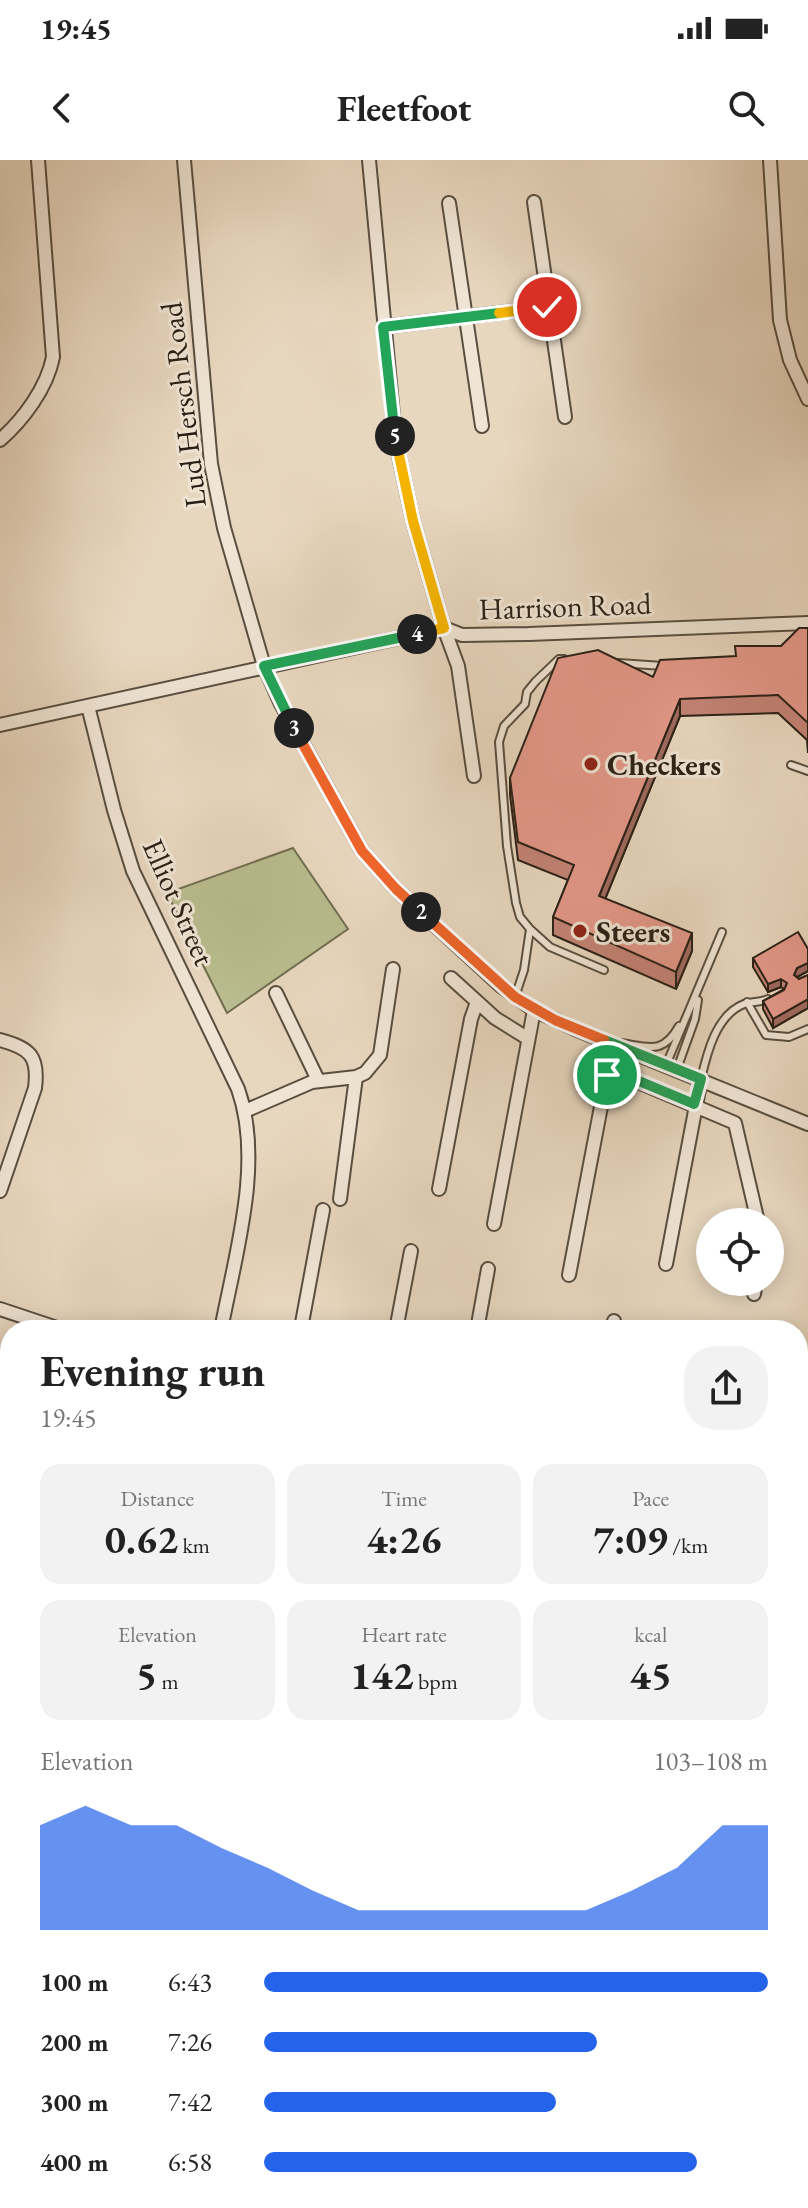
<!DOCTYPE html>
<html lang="en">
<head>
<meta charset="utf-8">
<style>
  :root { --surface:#fff; --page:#f2f2f2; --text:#222; --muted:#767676; --accent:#2563eb }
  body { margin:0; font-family:"EB Garamond",serif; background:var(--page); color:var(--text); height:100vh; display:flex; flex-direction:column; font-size:30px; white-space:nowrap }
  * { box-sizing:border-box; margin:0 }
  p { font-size:26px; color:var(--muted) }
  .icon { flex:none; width:44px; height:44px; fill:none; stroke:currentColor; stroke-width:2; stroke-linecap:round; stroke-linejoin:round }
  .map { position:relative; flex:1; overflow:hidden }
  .details { position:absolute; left:0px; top:1160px; width:808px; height:888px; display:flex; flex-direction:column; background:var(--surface); border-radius:32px 32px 0 0; box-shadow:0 4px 20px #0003 }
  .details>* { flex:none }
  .fabs { position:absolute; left:696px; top:1048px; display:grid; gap:16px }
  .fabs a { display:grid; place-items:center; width:88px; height:88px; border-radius:50%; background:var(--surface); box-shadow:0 4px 20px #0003; font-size:40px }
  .pin { position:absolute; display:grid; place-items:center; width:68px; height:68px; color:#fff; margin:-34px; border:4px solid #fff; border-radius:50%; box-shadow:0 2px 8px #0007 }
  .km { position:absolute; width:40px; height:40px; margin:-20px; border-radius:50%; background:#222; color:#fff; font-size:22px; line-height:40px; text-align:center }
  .round { display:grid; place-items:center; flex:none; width:84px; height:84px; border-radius:32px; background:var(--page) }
  .summary { display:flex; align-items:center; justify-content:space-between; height:136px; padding:0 40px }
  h1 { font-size:44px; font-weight:700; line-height:60px }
  .figures { display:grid; grid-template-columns:repeat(3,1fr); gap:12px; height:136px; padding:8px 40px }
  .figures div { display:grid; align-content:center; border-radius:20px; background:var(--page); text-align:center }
  .figures b { font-size:40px; font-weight:700 }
  .figures small { font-size:22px; font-weight:400 }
  .figures p { font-size:22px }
  .chart { height:224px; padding:16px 40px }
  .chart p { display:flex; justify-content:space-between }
  .chart svg { width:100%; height:144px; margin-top:8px; fill:var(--accent); opacity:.7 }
  ul { padding:0 40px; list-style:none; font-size:26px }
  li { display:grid; grid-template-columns:128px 96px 1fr; align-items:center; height:60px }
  li i { height:20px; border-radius:10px; background:var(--accent) }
  .status { display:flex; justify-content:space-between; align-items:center; height:56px; padding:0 40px; background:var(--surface); direction:ltr }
  .status svg { height:22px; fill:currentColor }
  header { display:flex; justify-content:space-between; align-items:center; height:104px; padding:0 40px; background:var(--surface); font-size:36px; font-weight:700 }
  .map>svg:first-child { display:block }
  .green { fill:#b9bd8f; stroke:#716e52; stroke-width:2 }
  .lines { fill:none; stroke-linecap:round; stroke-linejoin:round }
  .service-casing { stroke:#594e40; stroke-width:10 }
  .minor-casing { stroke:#594e40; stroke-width:16 }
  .tertiary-casing { stroke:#594e40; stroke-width:18 }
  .service { stroke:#f0e5d5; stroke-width:6 }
  .minor { stroke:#f0e5d5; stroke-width:12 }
  .tertiary { stroke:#f0e5d5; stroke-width:14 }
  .wall { fill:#c48376; stroke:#292016; stroke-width:2 }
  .shaded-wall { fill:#a06a60; stroke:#292016; stroke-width:2 }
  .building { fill:#e49889; stroke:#292016; stroke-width:2 }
  .split-1-casing { stroke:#fff; stroke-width:16 }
  .split-2-casing { stroke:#fff; stroke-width:16 }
  .split-3-casing { stroke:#fff; stroke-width:16 }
  .split-4-casing { stroke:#fff; stroke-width:16 }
  .split-5-casing { stroke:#fff; stroke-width:16 }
  .split-6-casing { stroke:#fff; stroke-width:16 }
  .split-7-casing { stroke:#fff; stroke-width:16 }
  .split-1 { stroke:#22a559; stroke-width:10 }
  .split-2 { stroke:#f0652b; stroke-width:10 }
  .split-3 { stroke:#f0652b; stroke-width:10 }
  .split-4 { stroke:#22a559; stroke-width:10 }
  .split-5 { stroke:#f5b400; stroke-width:10 }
  .split-6 { stroke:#22a559; stroke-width:10 }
  .split-7 { stroke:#f5b400; stroke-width:10 }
  .poi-dot { fill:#8f2418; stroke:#f0e5d5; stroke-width:3 }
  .labels { text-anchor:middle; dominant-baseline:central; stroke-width:6; stroke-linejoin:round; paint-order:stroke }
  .street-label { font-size:30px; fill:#292016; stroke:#f0e5d5 }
  .poi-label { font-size:30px; font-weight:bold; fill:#292016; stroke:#f0e5d5; text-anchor:start }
</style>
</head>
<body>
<div class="status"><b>19:45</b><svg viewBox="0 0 49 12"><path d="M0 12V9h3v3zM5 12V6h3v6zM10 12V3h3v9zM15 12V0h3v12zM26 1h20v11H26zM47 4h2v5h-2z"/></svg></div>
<header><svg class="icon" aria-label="back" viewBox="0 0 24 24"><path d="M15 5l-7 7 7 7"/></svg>Fleetfoot<svg class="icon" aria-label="search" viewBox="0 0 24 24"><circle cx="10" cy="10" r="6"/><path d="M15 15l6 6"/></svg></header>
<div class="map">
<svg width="808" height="2048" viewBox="0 0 808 2048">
  <rect width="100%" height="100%" fill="#e8d7bf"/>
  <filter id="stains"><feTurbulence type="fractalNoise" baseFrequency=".0025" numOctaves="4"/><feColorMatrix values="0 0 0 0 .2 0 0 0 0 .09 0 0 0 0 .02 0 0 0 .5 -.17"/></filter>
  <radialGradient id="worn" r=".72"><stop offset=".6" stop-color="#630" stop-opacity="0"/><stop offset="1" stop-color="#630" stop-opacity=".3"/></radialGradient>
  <path class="green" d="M293,688L348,769L227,853L167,733Z"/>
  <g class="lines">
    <defs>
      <path id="service" d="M619,503L663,506
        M791,605L808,611
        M530,769L550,787L604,810
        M515,837L524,810L530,769L520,757L516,743L507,686L499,582L504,566L525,544L527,532L536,521L559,499H564
        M747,842L766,875L789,877L808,869
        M621,883C649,887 663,895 679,866
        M666,905L722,772
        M677,909L695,859L698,840
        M701,919C707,893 716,855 744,844C752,841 760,843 768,839"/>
      <path id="minor" d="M184,0L211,304L224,368L264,506L281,544L362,691L396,729L501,826L534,850L575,869L808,964
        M369,0L395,277L413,361L444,468L458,506L474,616
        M770,0L780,160L790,200L808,239
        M534,42L565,257
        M449,43L482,266
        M383,167L547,147
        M0,280C23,260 47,228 53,197L38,0
        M88,546L114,650L133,711L238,929C264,1002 235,1095 221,1170
        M0,565L444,468L462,475L529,474L808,463
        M451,818L495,858L527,878
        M276,833L318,920
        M0,880C30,888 39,896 35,928L0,1031
        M245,951L312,922L356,917L365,913L380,895L393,809
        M439,1029L471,859L477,842
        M340,1039L356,917
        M494,1064L534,850
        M666,1104L701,919
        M569,1115L607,915L612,911L735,963L758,1062
        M754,1134L756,1122
        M0,1149L63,1170
        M303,1170L302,1163L323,1050
        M396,1170L411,1091
        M477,1170L488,1109
        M612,1170L614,1161
        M244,2048L248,2038
        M484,2048L488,2038"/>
      <path id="tertiary" d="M798,1531L808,1477
        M710,2048L712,2038"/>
    </defs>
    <use href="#service" class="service-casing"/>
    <use href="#minor" class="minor-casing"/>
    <use href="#tertiary" class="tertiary-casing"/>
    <use href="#service" class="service"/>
    <use href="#minor" class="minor"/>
    <use href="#tertiary" class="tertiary"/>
  </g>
  <path class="wall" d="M808,468V593L807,580L778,553L680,556L605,739L692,791L676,829L553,775V757L568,720L518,700L510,635V618L653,517L781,486Z
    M808,789V811L797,817L799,819L808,815V848L773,868L763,849V841L784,829L781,827L768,832L753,807V798Z"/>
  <path class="shaded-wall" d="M680,539V556L599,754V736Z
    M692,773V791L676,829V812Z
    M808,803V811L797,817L794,815L797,808Z
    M781,819V827L768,832V824Z
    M808,839V848L773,868V859Z"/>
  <path class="building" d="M799,468H808V563L778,535L680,539L599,736L692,773L676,812L553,757L574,705L518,682L510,618L558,498L598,490L653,517L660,500L736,496L735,486H781Z
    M798,772L808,789V803L797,808L794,815L799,819L808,815V839L773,859L763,841L784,830L787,823L781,819L768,824L753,798Z"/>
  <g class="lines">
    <defs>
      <path id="split-1" d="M604,880L701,919L694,944L615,911L607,915"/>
      <path id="split-2" d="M421,752L515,837L555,860L604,880"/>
      <path id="split-3" d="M294,568L362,691L396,729L421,752"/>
      <path id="split-4" d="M294,568L264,506L417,474"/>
      <path id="split-5" d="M395,276L413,361L444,468L417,474"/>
      <path id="split-6" d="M395,276L383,167L499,153"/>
      <path id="split-7" d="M499,153L547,147"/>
    </defs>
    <use href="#split-1" class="split-1-casing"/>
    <use href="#split-2" class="split-2-casing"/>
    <use href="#split-3" class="split-3-casing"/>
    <use href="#split-4" class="split-4-casing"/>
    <use href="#split-5" class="split-5-casing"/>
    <use href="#split-6" class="split-6-casing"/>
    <use href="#split-7" class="split-7-casing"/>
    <use href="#split-1" class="split-1"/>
    <use href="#split-2" class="split-2"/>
    <use href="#split-3" class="split-3"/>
    <use href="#split-4" class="split-4"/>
    <use href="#split-5" class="split-5"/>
    <use href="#split-6" class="split-6"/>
    <use href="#split-7" class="split-7"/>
  </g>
  <g class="poi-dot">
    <circle cx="591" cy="604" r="8"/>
    <circle cx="580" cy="771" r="8"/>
  </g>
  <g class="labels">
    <g class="street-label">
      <text transform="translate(183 245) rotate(-97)">Lud Hersch Road</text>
      <text transform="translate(565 446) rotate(-2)">Harrison Road</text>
      <text transform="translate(179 742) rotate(66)">Elliot Street</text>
    </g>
    <g class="poi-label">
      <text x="607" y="604">Checkers</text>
      <text x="596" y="771">Steers</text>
    </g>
  </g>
  <rect width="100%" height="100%" filter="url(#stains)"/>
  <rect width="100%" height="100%" fill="url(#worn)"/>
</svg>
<div class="fabs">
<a><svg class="icon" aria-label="locate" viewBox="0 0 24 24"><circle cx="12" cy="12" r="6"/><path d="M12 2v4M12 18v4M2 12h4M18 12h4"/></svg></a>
</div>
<div class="pin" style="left:607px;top:915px;background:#1e9e55"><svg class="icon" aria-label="arrive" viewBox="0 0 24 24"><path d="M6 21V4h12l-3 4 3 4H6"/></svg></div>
<div class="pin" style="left:547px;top:147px;background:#d93025"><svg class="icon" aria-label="check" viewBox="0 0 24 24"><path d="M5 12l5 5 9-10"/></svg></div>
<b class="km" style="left:421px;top:752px">2</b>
<b class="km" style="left:294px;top:568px">3</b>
<b class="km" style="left:417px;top:474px">4</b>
<b class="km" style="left:395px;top:276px">5</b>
<section class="details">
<div class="summary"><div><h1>Evening run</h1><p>19:45</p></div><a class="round"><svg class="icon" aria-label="share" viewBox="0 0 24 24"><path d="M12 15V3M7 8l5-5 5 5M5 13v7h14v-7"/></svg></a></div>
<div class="figures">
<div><p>Distance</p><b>0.62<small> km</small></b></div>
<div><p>Time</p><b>4:26</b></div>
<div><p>Pace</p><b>7:09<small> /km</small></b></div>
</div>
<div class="figures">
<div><p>Elevation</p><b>5<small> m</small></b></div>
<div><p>Heart rate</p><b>142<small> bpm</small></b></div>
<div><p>kcal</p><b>45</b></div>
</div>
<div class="chart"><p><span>Elevation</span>103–108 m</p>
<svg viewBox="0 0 160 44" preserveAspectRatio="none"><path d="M0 44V12L10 6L20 12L30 12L40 19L50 25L60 32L70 38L80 38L90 38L100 38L110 38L120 38L130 32L140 25L150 12L160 12V44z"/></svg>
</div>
<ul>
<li><b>100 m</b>6:43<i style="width:100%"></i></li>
<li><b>200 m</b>7:26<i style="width:66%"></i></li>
<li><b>300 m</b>7:42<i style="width:58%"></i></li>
<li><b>400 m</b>6:58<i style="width:86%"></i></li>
</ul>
</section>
</div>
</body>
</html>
